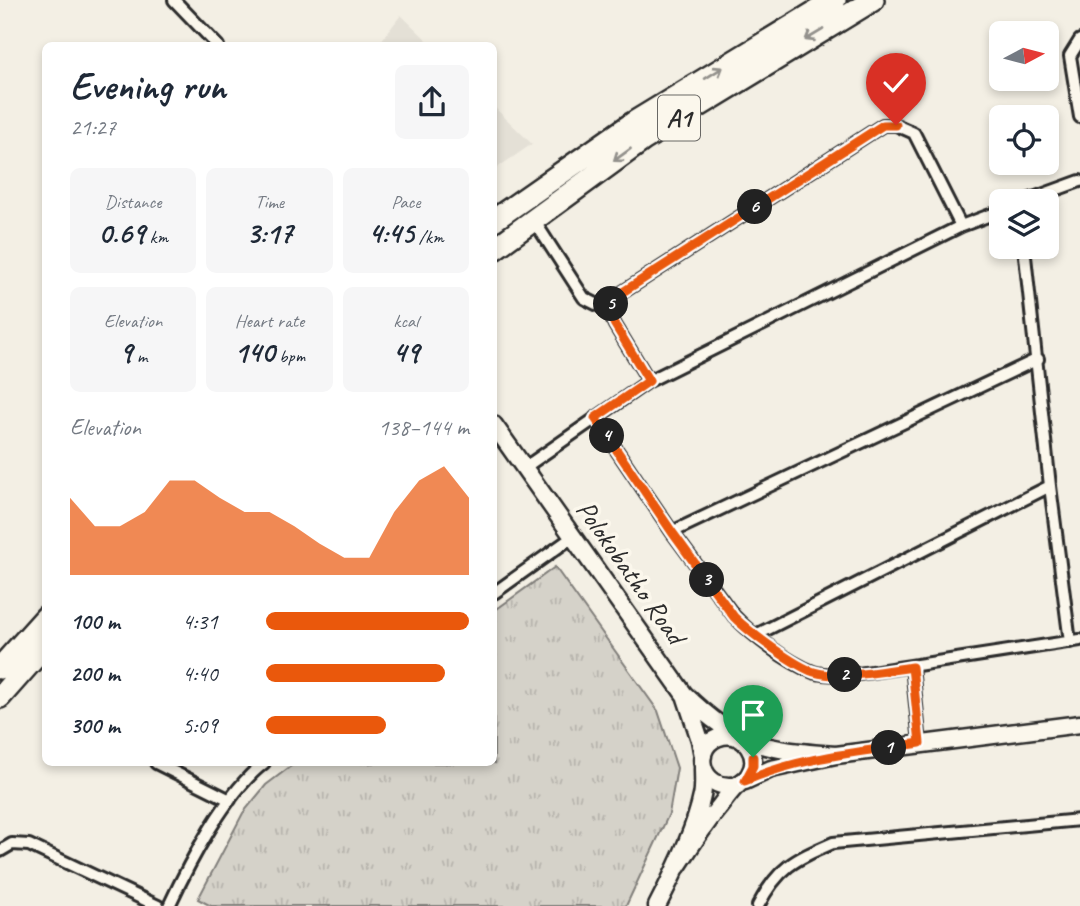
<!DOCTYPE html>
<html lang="en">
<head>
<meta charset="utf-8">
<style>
  :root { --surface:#fff; --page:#f6f6f7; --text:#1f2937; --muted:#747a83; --accent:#ea580c }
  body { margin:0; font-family:Caveat,sans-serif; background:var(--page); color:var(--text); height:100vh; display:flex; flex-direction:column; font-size:26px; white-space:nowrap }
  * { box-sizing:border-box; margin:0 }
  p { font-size:23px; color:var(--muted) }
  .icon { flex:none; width:38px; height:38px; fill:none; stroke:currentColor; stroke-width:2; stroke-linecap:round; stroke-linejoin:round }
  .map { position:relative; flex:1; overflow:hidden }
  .drawer { position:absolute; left:42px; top:42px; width:455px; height:724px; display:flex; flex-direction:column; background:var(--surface); border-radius:10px; box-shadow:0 4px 10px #0003 }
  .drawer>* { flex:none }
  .needle { width:46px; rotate:83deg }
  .fabs { position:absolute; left:989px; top:21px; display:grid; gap:14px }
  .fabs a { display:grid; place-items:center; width:70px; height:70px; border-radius:10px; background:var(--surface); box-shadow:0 4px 10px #0003; font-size:35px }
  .pin { position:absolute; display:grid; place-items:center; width:60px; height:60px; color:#fff; margin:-72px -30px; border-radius:50% 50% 50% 0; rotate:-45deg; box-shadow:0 0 7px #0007 }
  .pin .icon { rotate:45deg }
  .km { position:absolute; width:35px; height:35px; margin:-18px; border-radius:50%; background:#222; color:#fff; font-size:19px; line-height:35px; text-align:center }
  .round { display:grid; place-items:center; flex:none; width:74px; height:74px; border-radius:10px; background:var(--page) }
  .overview { display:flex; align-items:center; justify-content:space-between; height:119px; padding:0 28px }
  h1 { font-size:38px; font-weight:800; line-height:52px }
  .stats { display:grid; grid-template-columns:repeat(3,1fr); gap:10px; height:119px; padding:7px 28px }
  .stats div { display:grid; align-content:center; border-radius:10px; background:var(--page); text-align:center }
  .stats b { font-size:30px; font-weight:800 }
  .stats small { font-size:19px; font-weight:400 }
  .stats p { font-size:19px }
  .chart { height:196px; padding:14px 28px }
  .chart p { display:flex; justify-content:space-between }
  .chart svg { width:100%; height:126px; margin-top:7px; fill:var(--accent); opacity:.7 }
  ul { padding:0 28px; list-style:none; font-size:23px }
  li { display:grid; grid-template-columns:112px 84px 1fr; align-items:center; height:52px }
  li i { height:18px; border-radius:9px; background:var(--accent) }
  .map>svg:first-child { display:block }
  .built { fill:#e4e0d6 }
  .park { fill:url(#park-tufts); stroke:#807e7a; stroke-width:2 }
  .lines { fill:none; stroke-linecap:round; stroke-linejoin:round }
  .street-casing { stroke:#2b2b2b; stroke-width:16 }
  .secondary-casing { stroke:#2b2b2b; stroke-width:21 }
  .highway-casing { stroke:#2b2b2b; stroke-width:26 }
  .street { stroke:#fbf7ec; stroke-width:10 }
  .secondary { stroke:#fbf7ec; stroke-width:16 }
  .highway { stroke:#fbf7ec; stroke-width:21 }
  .oneway { stroke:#93918c }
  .route-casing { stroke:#fff; stroke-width:14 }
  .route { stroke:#ea580c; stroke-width:9 }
  .labels { text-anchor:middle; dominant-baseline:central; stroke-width:7; stroke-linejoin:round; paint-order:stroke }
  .shield { fill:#fbf7ec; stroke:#696865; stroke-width:2 }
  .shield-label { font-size:26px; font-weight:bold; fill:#2b2b2b }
  .street-label { font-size:28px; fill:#2b2b2b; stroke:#fbf7ec }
</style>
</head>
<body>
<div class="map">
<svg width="1080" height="906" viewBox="0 0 1080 906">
  <defs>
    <pattern id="park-tufts" width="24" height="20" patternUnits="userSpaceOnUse" patternTransform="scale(1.75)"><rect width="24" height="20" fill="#d5d2c9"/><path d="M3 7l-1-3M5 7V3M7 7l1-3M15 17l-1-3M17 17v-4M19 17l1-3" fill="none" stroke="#b7b4ad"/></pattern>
  </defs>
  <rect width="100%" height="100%" fill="#f3efe4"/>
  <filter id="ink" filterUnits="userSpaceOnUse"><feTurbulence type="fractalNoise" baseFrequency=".0143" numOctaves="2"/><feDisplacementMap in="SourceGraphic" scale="14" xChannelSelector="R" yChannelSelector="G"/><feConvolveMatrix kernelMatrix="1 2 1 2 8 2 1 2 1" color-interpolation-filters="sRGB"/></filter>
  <g filter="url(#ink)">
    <path class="built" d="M401,15L432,45H378Z
      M494,107L532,144L494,170Z"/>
    <path class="park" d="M555,567L658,711L677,768L669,814L626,906H211L198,899L243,813L266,785L295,763H494V611Z"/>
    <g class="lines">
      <defs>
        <path id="street" d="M174,0L218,46
          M1080,40L1070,56L1080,117
          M1025,201L1080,181
          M533,219L584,298L608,310
          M1024,247L1050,486L1070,642
          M649,381L615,325L608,310L615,297L883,125H896L914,133L961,226
          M595,418L672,532L734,616C753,636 787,662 813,672C824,676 840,674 852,675L1080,640
          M524,468L649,381L961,226L1001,211
          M672,532L1038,359
          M494,593L574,536
          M756,635L1050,486
          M912,667L920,743
          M156,763L230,800
          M0,851L12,844L29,845L158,906
          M169,906C189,863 226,792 264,763
          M758,906C778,867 794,860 833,843L1080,820"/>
        <path id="secondary" d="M494,425L684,694C738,746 764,750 836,755
          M686,698L700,740L703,756
          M745,781L771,769L836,755L1080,724
          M677,867C691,846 704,825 720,806C725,799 731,791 737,785C742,782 746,780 749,775C761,757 745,732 723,736C689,743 699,794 738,785
          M657,906C673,875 695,831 702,796C704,788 703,777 703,768"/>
        <path id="highway" d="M494,220L633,123L835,0
          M494,249L643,140L873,0
          M0,668L46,617
          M0,697L46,645"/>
      </defs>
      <use href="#street" class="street-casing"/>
      <use href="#secondary" class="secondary-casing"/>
      <use href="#highway" class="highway-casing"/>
      <use href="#street" class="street"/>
      <use href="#secondary" class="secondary"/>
      <use href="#highway" class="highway"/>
    </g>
    <defs><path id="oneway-shaft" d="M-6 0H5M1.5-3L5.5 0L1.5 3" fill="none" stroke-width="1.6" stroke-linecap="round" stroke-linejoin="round" transform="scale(1.75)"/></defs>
    <g class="oneway">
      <use href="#oneway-shaft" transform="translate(814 35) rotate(149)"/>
      <use href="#oneway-shaft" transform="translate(714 73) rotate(-32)"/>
      <use href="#oneway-shaft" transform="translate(622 155) rotate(144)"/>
    </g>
  </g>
  <g class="lines" filter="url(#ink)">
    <defs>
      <path id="route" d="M753,757V766L745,781C799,757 861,752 920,743L912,667C885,671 840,680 814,672C795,666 749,632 734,617L672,532L595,418L649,381L615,325L608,310L615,297L883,125H896"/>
    </defs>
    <use href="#route" class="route-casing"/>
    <use href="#route" class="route"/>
  </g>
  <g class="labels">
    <rect class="shield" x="658" y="95.5" width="42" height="45" rx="5"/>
    <g class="shield-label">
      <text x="679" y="118">A1</text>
    </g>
    <g class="street-label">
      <text transform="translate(631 572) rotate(55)">Polokobatho Road</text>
    </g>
  </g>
</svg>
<div class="fabs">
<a><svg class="needle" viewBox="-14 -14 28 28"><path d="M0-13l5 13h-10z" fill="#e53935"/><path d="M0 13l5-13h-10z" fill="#747a83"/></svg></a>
<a><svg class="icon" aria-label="locate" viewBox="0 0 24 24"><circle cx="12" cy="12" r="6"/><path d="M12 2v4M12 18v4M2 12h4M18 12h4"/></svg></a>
<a><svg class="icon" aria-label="layers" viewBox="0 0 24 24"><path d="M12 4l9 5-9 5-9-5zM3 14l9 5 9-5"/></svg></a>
</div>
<div class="pin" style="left:753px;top:757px;background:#1e9e55"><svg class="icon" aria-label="arrive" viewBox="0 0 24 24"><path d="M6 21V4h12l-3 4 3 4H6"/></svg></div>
<div class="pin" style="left:896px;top:125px;background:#d93025"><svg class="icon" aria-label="check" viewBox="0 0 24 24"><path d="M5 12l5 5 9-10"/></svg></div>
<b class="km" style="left:889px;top:748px">1</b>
<b class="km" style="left:845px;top:675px">2</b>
<b class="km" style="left:707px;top:580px">3</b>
<b class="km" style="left:607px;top:436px">4</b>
<b class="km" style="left:611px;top:304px">5</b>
<b class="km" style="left:755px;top:207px">6</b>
<section class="drawer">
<div class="overview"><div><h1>Evening run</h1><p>21:27</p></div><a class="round"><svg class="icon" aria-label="share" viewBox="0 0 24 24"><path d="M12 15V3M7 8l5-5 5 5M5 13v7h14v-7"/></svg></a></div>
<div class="stats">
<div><p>Distance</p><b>0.69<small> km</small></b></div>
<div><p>Time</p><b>3:17</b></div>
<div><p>Pace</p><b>4:45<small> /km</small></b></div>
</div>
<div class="stats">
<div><p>Elevation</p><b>9<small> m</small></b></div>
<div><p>Heart rate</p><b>140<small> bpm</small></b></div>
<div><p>kcal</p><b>49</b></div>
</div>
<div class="chart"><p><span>Elevation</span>138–144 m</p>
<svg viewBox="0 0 160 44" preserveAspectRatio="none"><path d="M0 44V17L10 27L20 27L30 22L40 11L50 11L60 17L70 22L80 22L90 27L100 33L110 38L120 38L130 22L140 11L150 6L160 17V44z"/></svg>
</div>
<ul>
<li><b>100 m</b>4:31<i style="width:100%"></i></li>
<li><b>200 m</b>4:40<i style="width:88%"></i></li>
<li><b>300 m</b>5:09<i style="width:59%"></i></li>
</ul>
</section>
</div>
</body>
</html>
